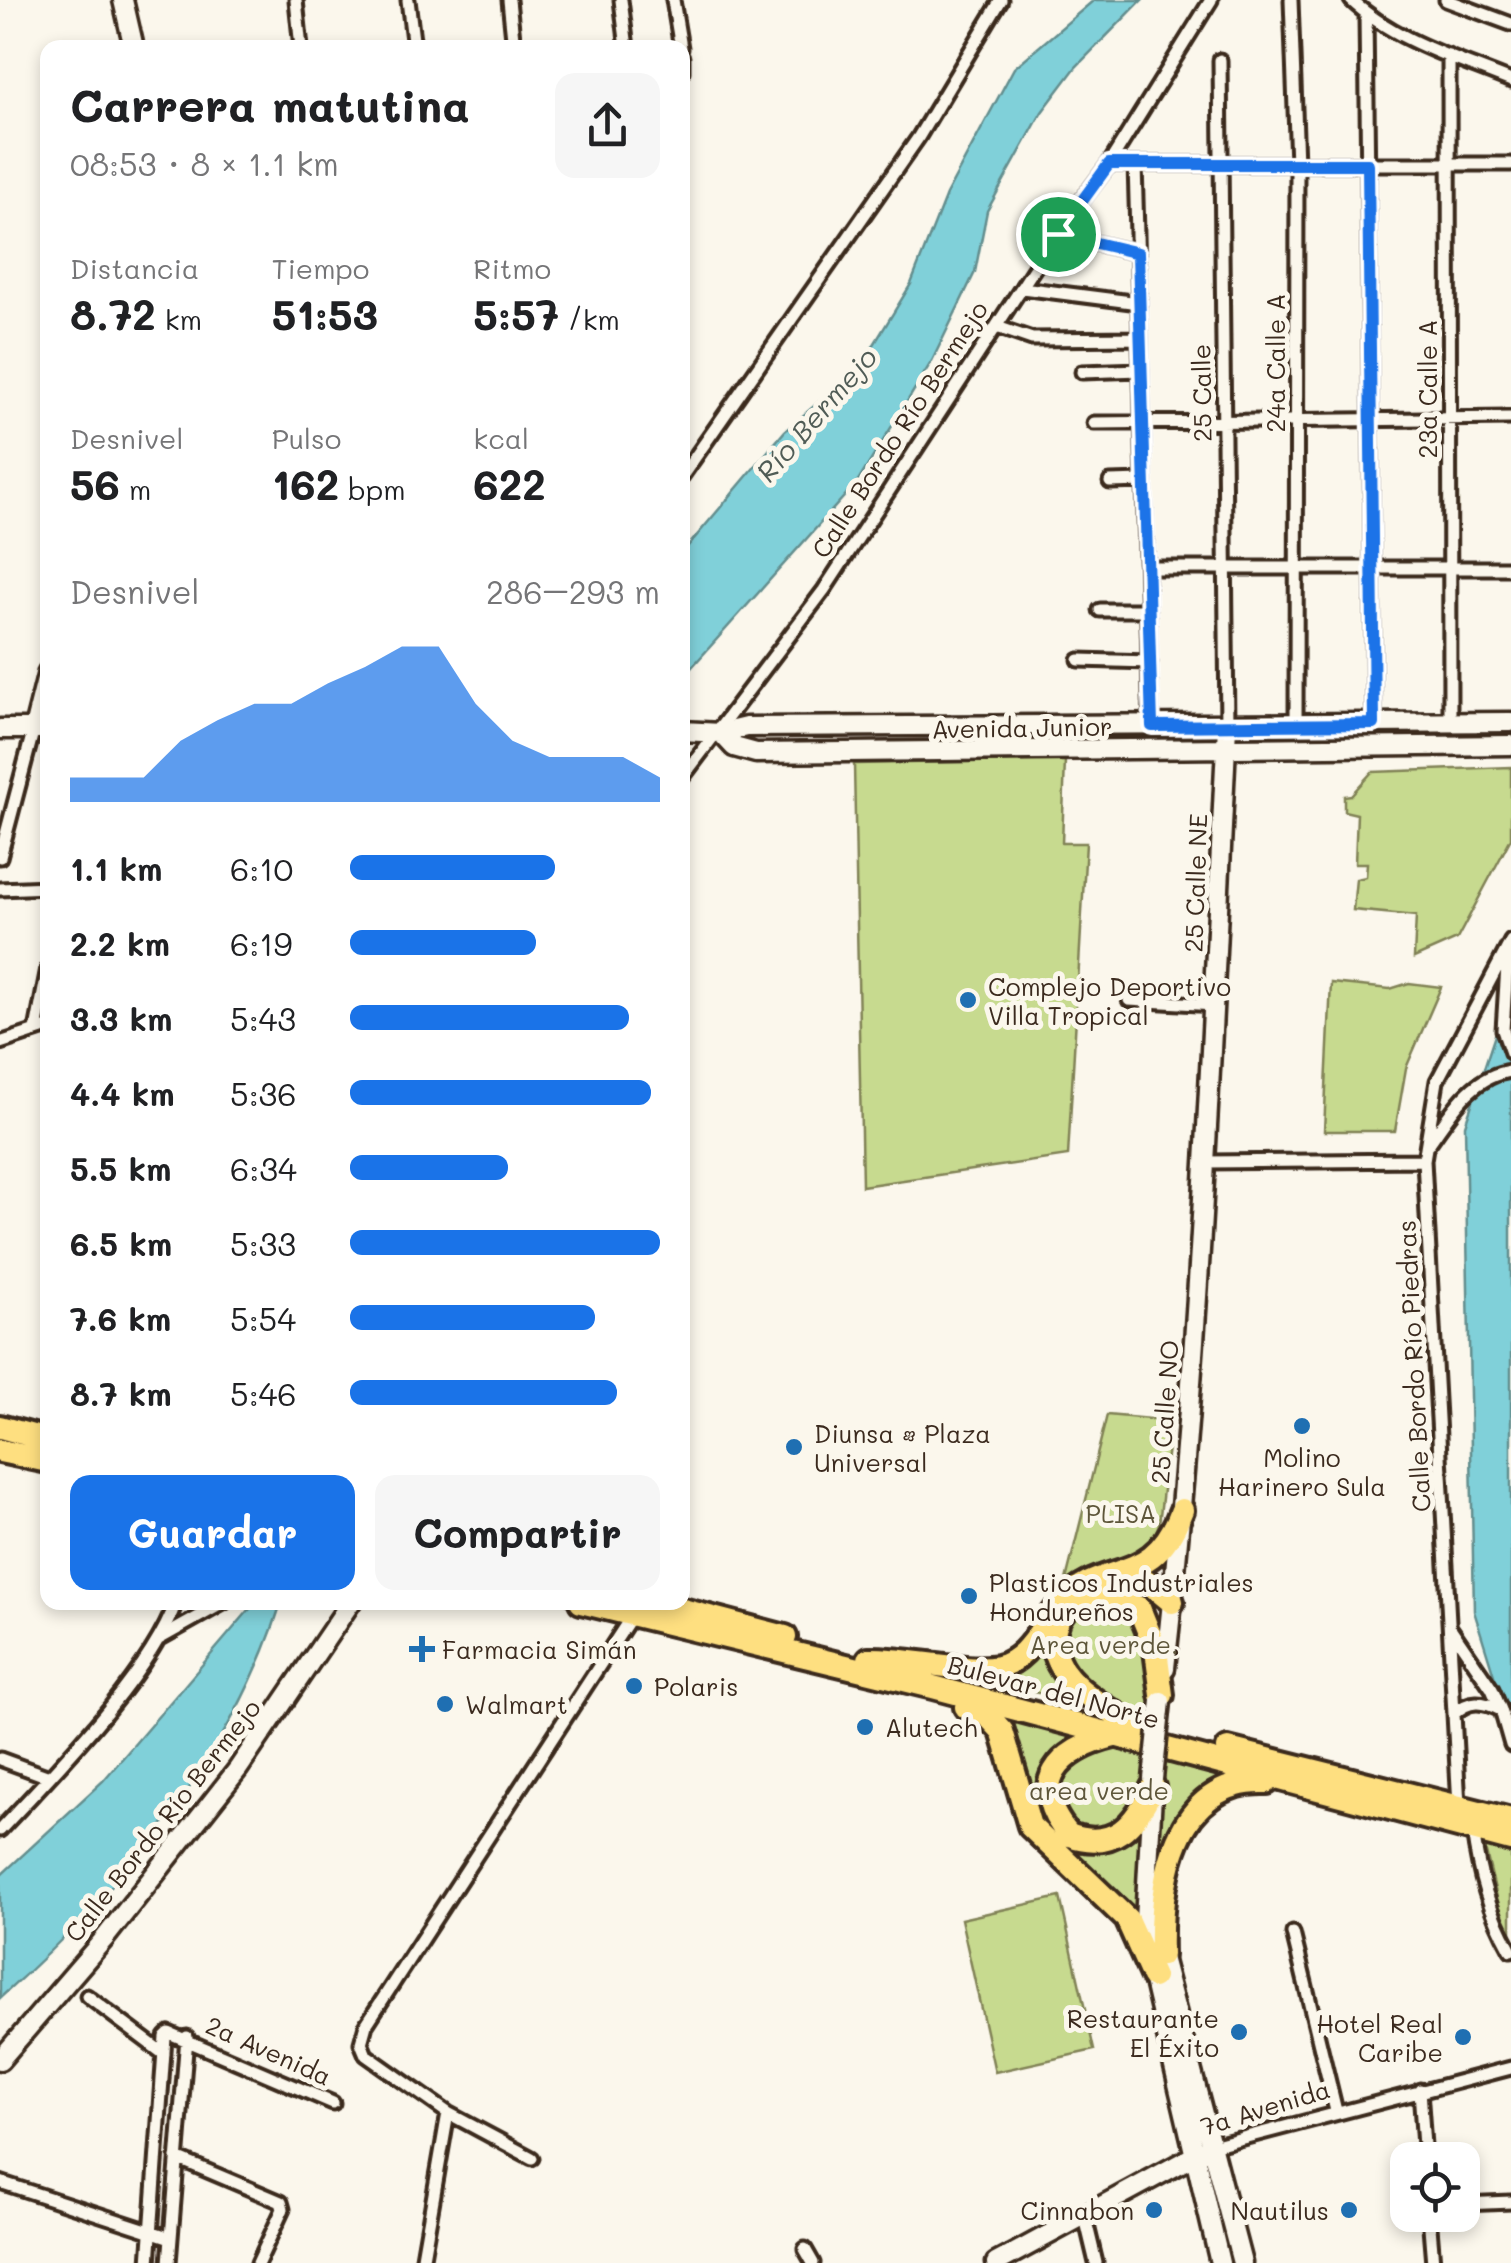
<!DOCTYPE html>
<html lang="es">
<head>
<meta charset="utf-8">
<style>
  :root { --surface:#fff; --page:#f6f6f6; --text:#202124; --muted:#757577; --accent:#1a73e8 }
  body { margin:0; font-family:Mali,sans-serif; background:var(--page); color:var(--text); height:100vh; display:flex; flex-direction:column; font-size:38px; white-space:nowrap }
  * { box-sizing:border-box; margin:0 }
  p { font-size:32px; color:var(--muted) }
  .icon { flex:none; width:55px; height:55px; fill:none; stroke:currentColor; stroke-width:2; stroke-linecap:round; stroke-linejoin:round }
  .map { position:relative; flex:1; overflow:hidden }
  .details { position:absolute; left:40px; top:40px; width:650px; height:1570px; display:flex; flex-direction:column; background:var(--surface); border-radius:20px; box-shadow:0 5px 15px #0003 }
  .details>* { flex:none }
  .controls { position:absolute; left:1390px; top:2142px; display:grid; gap:20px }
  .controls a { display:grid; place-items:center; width:90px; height:90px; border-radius:20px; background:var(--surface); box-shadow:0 5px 15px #0003; font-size:50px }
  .pin { position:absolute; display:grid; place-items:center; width:85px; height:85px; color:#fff; margin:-42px; border:5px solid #fff; border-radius:50%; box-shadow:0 2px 10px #0007 }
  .round { display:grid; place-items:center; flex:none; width:105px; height:105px; border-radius:20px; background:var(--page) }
  .summary { display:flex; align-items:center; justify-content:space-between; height:170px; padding:0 30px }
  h1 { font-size:45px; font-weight:700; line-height:75px }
  .stats { display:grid; grid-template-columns:repeat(3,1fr); gap:15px; height:170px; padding:10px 30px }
  .stats div { display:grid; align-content:center }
  .stats b { font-size:42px; font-weight:700 }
  .stats small { font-size:28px; font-weight:400 }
  .stats p { font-size:28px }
  .chart { height:280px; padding:20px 30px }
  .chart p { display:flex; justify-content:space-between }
  .chart svg { width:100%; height:180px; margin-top:10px; fill:var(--accent); opacity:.7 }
  .button { display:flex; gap:20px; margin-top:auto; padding:20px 30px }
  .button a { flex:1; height:115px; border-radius:20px; background:var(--accent); color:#fff; font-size:40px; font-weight:700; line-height:115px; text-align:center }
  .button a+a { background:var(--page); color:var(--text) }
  ul { padding:0 30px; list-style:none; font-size:32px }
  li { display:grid; grid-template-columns:160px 120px 1fr; align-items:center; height:75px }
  li i { height:25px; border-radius:12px; background:var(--accent) }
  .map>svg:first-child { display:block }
  .green { fill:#c7da8f; stroke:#818256; stroke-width:2.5 }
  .water { fill:#80d0d9; stroke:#648e8e; stroke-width:2.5 }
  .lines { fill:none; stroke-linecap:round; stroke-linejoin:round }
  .street-casing { stroke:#3b2a1e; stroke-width:19 }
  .secondary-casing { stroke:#3b2a1e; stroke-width:25 }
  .highway-casing { stroke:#3b2a1e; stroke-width:30 }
  .street { stroke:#fbf7ec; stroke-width:11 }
  .secondary { stroke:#fbf7ec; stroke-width:18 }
  .highway { stroke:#fedf80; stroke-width:22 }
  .secondary-bridge-casing { stroke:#3b2a1e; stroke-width:25; stroke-linecap:butt }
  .secondary-bridge { stroke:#fbf7ec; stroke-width:18 }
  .route-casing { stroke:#fff; stroke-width:20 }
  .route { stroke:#1a73e8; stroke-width:12 }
  .poi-dot { fill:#1f6fb2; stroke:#fbf7ec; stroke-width:4 }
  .labels { text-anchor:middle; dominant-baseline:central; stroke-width:10; stroke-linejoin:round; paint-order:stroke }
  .street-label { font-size:25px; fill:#3b2a1e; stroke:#fbf7ec }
  .poi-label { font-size:25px; fill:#3b2a1e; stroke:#fbf7ec; text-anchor:start }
  .park-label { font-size:25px; fill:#5e563a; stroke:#fbf7ec }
  .water-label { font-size:28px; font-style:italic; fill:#505c56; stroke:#fbf7ec }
</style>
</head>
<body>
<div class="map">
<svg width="1511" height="2263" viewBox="0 0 1511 2263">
  <rect width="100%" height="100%" fill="#fbf7ec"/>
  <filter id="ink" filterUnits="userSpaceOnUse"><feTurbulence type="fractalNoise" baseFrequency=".01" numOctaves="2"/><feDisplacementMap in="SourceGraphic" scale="20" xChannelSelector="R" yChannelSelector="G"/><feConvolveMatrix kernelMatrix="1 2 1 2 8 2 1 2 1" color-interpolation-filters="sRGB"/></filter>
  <g filter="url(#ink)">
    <path class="green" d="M1065,760L1062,843H1086L1068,1156L862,1186L854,764Z
      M1511,767V838L1457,939L1414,958L1416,916L1353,910L1356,879L1366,877L1367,863H1355L1357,814L1344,811V796L1351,795L1372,772Z
      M1331,983L1390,989L1409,983L1441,987L1406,1068L1395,1131H1324Z
      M1107,1415L1171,1421L1159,1524L1151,1545L1064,1588Z
      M1088,1600L1135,1611L1156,1685L1151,1720L1131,1715L1066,1670L1063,1619Z
      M1049,1636L1100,1708L918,1664L979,1673Z
      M992,1713L1091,1736L1055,1760L1067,1839L1143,1819L1137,1926L1045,1836Z
      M1111,1741L1149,1752L1144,1795L1115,1831L1072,1832L1054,1786L1058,1775Z
      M1163,1756L1244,1779L1223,1785L1154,1890Z
      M1482,1836L1511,1845V1932L1501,1914Z
      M1060,1897L1094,2050L995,2072L961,1919Z"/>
    <path class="water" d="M1094,0H1142L1076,67L1042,112L987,211L975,272L932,361L859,480L683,677V552L785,431L861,366L911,284L946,195L1014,68Z
      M1511,1002V1730L1474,1611L1465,1125L1497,1029Z
      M255,1603H281C231,1761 121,1889 0,1998V1876L103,1781Z"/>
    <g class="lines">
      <defs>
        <path id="street" d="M296,0L301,48
          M408,0L414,48
          M509,0L514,48
          M621,0L627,48
          M673,0L681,48
          M1291,0L1297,164L1296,725
          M1351,0C1393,40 1457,59 1511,81
          M1446,0L1511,24
          M1366,14L1374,724
          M1449,56L1450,723
          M682,57V72
          M1220,60L1227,726
          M1109,164H1511
          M1135,164L1151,726
          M1057,234L1138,253
          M1022,288L1139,303
          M997,327L1032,339L1140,338
          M1082,372L1141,370
          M1094,423L1511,418
          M682,476L918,138L1001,0
          M1110,482L1144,481
          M1147,568H1511
          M1100,610H1148
          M1079,660L1150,662
          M682,778L824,590L1054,238L1109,164L1211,0
          M0,857L34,728
          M0,889L48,887
          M1508,950L1503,1030L1511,1053
          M1129,1000L1215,1005
          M36,1030L48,968
          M0,1043L48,1027
          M1428,1145C1450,1115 1470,1076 1511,1071
          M1207,1162L1424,1160
          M1451,1629L1492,1689L1501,1710
          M159,1639L225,1602
          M1454,1714C1469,1699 1483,1701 1501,1710L1511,1745
          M0,1759L49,1777
          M1459,1806L1424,1160L1437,1081L1511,941
          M0,1830C54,1772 150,1675 176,1602
          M1473,1831C1479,1875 1489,1911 1511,1950
          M1293,1933L1336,2111
          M87,1996L164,2054
          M1420,2090L1425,2160
          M1212,2146L1511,2068
          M177,2158L281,2202L283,2209L258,2263
          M532,2158L448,2113L366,2055L361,2043L366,2025L631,1617
          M0,2182L171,2238
          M1462,2204L1511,2202
          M1429,2215L1433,2263
          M1085,2217L1096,2263
          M805,2249L813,2263
          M149,2263L165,2037L169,2033L333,2103
          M169,2263L187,2037
          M422,2263L448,2113"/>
        <path id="secondary" d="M123,0L134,48
          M34,728L48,672
          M0,729H48
          M682,731L721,733L746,727L1511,722
          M721,733L734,747L756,753L1511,745
          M1165,1668C1200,1355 1211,1041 1227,726
          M1152,1794L1145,1921L1153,1977L1220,2263
          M1158,1942L1242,2263
          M0,2060L104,1939L238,1769L351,1602
          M996,2263L1203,2151"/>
        <path id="highway" d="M0,1427L48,1440
          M0,1451L48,1461
          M1120,1575L1144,1579L1172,1602
          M581,1602L933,1687L1511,1840
          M652,1602L785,1637
          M869,1659C907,1658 966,1673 998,1667C1029,1660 1041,1625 1061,1604C1105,1557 1152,1590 1182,1510
          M966,1707L988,1716L1002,1731L1030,1826L1127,1919L1153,1977
          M1135,1726C1099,1703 1036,1673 1058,1620C1066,1602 1085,1594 1103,1592L1139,1608L1156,1650L1162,1695
          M1114,1736C1059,1749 1025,1784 1069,1835C1114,1851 1135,1825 1153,1787
          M1228,1749L1511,1820
          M1161,1955C1159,1884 1172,1778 1267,1782"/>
      </defs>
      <use href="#street" class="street-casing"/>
      <use href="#secondary" class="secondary-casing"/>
      <use href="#highway" class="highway-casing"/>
      <use href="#street" class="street"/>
      <use href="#secondary" class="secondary"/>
      <use href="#highway" class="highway"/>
      <defs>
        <path id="secondary-bridge" d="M1153,1779L1161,1701"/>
      </defs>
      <use href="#secondary-bridge" class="secondary-bridge-casing"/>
      <use href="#secondary-bridge" class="secondary-bridge"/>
    </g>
  </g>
  <g class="lines" filter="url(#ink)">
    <defs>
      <path id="route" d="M1109,164H1368L1374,724L1152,726L1138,253L1058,234Z"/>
    </defs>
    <use href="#route" class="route-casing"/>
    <use href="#route" class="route"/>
  </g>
  <g class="poi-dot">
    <circle cx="968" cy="1000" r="10"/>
    <circle cx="1302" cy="1426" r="10"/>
    <circle cx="794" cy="1447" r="10"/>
    <circle cx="969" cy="1596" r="10"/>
    <path d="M417 1634h10v10h10v10h-10v10h-10v-10h-10v-10h10z"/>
    <circle cx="634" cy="1686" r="10"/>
    <circle cx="445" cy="1704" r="10"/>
    <circle cx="865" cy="1727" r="10"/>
    <circle cx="1239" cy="2032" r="10"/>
    <circle cx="1463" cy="2037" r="10"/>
    <circle cx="1154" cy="2210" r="10"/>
    <circle cx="1349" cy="2210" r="10"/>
  </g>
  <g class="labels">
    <g class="street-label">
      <text transform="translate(1275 363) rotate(-90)">24a Calle A</text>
      <text transform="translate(1427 389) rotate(-90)">23a Calle A</text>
      <text transform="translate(1201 393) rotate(-91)">25 Calle</text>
      <text transform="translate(899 429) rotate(-57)">Calle Bordo Río Bermejo</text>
      <text transform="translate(1022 727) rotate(-1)">Avenida Junior</text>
      <text transform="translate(1195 883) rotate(-88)">25 Calle NE</text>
      <text transform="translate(1413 1366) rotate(-93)">Calle Bordo Río Piedras</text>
      <text transform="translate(1164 1412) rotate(-86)">25 Calle NO</text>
      <text transform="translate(1054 1691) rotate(15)">Bulevar del Norte</text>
      <text transform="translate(162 1820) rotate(-52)">Calle Bordo Río Bermejo</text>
      <text transform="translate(269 2050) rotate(24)">2a Avenida</text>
      <text transform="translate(1265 2107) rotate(-17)">7a Avenida</text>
    </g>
    <g class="poi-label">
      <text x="988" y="986">Complejo Deportivo<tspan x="988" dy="29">Villa Tropical</tspan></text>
      <text x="814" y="1433">Diunsa • Plaza<tspan x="814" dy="29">Universal</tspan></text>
      <text x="1302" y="1457" text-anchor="middle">Molino<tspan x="1302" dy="29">Harinero Sula</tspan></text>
      <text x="989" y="1582">Plasticos Industriales<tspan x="989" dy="29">Hondureños</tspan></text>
      <text x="442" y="1649">Farmacia Simán</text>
      <text x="654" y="1686">Polaris</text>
      <text x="465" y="1704">Walmart</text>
      <text x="885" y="1727">Alutech</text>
      <text x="1219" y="2018" text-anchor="end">Restaurante<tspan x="1219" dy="29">El Éxito</tspan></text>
      <text x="1443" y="2023" text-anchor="end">Hotel Real<tspan x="1443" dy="29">Caribe</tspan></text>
      <text x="1134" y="2210" text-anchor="end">Cinnabon</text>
      <text x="1329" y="2210" text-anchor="end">Nautilus</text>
    </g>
    <g class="park-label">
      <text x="1121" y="1513">PLISA</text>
      <text x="1104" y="1644">Area verde.</text>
      <text x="1099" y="1790">area verde</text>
    </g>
    <g class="water-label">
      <text transform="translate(816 414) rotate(-49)">Río Bermejo</text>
    </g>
  </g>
</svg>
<div class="controls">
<a><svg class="icon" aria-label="locate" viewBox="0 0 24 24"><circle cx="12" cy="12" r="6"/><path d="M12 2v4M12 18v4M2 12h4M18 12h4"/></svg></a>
</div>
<div class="pin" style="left:1058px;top:234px;background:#1e9e55"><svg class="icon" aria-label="arrive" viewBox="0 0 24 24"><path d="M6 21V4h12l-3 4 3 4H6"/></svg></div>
<section class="details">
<div class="summary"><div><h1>Carrera matutina</h1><p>08:53 · 8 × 1.1 km</p></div><a class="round"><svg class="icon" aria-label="share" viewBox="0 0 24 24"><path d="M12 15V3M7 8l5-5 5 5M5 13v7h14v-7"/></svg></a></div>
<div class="stats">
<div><p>Distancia</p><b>8.72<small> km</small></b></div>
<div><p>Tiempo</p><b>51:53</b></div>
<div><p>Ritmo</p><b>5:57<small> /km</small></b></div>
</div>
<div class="stats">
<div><p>Desnivel</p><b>56<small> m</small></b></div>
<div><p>Pulso</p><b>162<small> bpm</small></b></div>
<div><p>kcal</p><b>622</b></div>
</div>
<div class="chart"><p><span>Desnivel</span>286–293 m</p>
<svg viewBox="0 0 160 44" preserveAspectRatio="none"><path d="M0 44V38L10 38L20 38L30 29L40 24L50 20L60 20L70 15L80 11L90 6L100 6L110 20L120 29L130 33L140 33L150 33L160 38V44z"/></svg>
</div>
<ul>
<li><b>1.1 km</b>6:10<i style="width:66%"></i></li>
<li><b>2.2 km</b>6:19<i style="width:60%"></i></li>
<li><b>3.3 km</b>5:43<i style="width:90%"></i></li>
<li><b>4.4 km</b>5:36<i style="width:97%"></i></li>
<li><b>5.5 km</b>6:34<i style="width:51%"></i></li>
<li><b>6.5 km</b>5:33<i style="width:100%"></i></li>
<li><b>7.6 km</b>5:54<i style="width:79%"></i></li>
<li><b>8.7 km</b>5:46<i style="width:86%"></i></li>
</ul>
<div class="button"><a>Guardar</a><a>Compartir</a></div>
</section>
</div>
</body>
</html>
